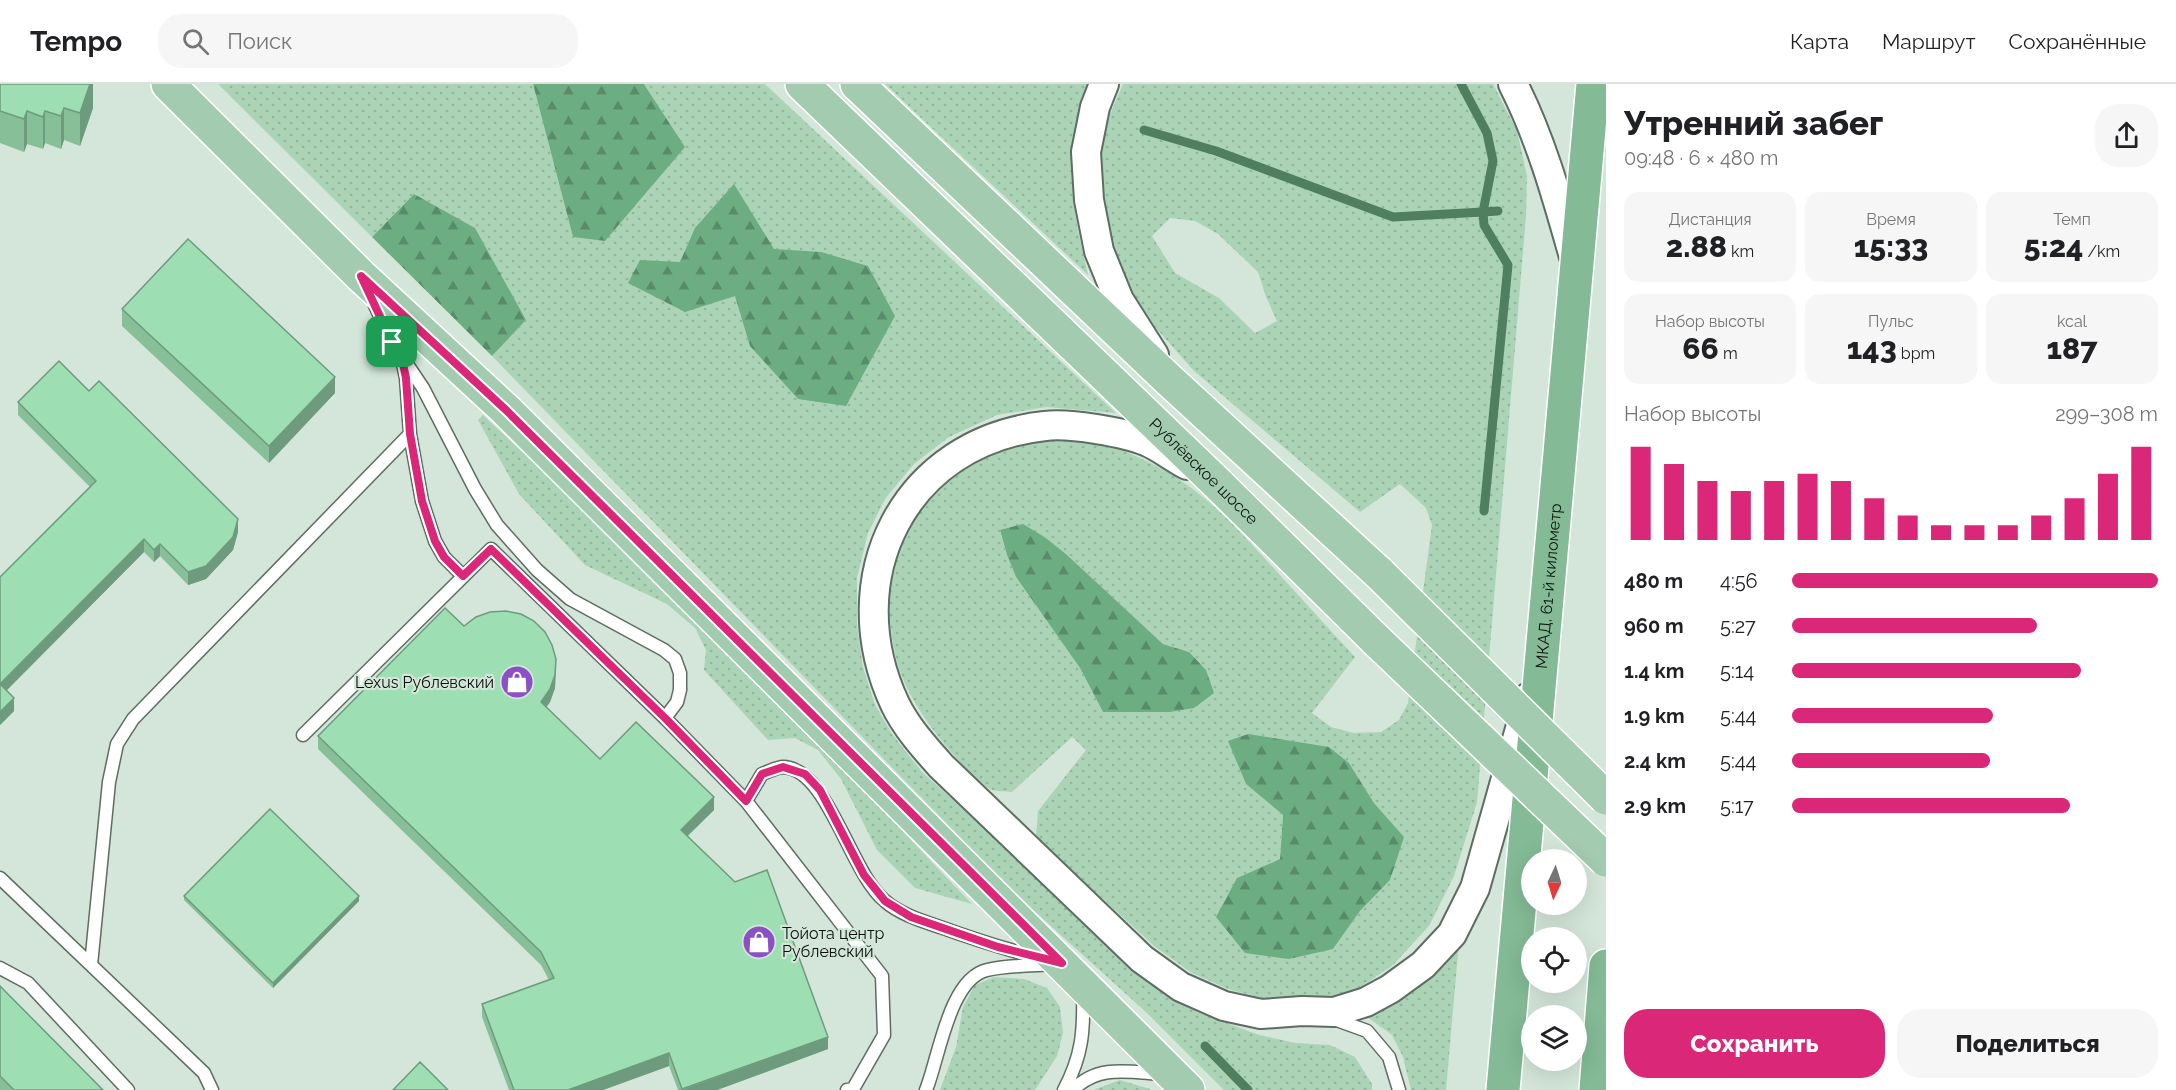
<!DOCTYPE html>
<html lang="ru">
<head>
<meta charset="utf-8">
<style>
  :root { --surface:#fff; --page:#f6f6f6; --text:#202124; --muted:#757577; --line:#e0e0e0; --accent:#db2777 }
  body { margin:0; font-family:Raleway,sans-serif; background:var(--page); color:var(--text); height:100vh; display:flex; flex-direction:column; font-size:22px; white-space:nowrap }
  * { box-sizing:border-box; margin:0 }
  p { font-size:20px; color:var(--muted) }
  .icon { flex:none; width:33px; height:33px; fill:none; stroke:currentColor; stroke-width:2; stroke-linecap:round; stroke-linejoin:round }
  .map { position:relative; flex:1; overflow:hidden }
  .side { display:flex; flex-direction:column; background:var(--surface); width:570px }
  .side>* { flex:none }
  .needle { width:39px; rotate:184deg }
  .fabs { position:absolute; left:1521px; top:765px; display:grid; gap:12px }
  .fabs a { display:grid; place-items:center; width:66px; height:66px; border-radius:50%; background:var(--surface); box-shadow:0 6px 24px #0002; font-size:30px }
  .pin { position:absolute; display:grid; place-items:center; width:51px; height:51px; color:#fff; margin:-26px; border-radius:12px; box-shadow:0 3px 9px #0006 }
  .round { display:grid; place-items:center; flex:none; width:63px; height:63px; border-radius:24px; background:var(--page) }
  .head { display:flex; align-items:center; justify-content:space-between; height:102px; padding:0 18px }
  h1 { font-size:33px; font-weight:800; line-height:45px }
  .stats { display:grid; grid-template-columns:repeat(3,1fr); gap:9px; height:102px; padding:6px 18px }
  .stats div { display:grid; align-content:center; border-radius:15px; background:var(--page); text-align:center }
  .stats b { font-size:30px; font-weight:800 }
  .stats small { font-size:16px; font-weight:400 }
  .stats p { font-size:16px }
  .chart { height:168px; padding:12px 18px }
  .chart p { display:flex; justify-content:space-between }
  .chart svg { width:100%; height:108px; margin-top:6px; stroke:var(--accent); stroke-width:6 }
  .cta { display:flex; gap:12px; margin-top:auto; padding:12px 18px }
  .cta a { flex:1; height:69px; border-radius:24px; background:var(--accent); color:#fff; font-size:24px; font-weight:800; line-height:69px; text-align:center }
  .cta a+a { background:var(--page); color:var(--text) }
  ul { padding:0 18px; list-style:none; font-size:20px }
  li { display:grid; grid-template-columns:96px 72px 1fr; align-items:center; height:45px }
  li i { height:15px; border-radius:8px; background:var(--accent) }
  header { display:flex; align-items:center; gap:36px; box-sizing:border-box; height:84px; padding:0 30px; background:var(--surface); border-bottom:2px solid var(--line) }
  header strong { font-size:28px }
  nav { display:flex; gap:33px; margin-inline-start:auto; font-size:21px }
  .search { width:420px; height:54px; background:var(--page); display:flex; align-items:center; gap:15px; box-sizing:border-box; padding:0 21px; border-radius:24px; color:var(--muted); font-size:22px }
  main { display:flex; flex:1; min-height:0 }
  .map>svg:first-child { display:block }
  .grass { fill:url(#grass-dots); fill-rule:evenodd }
  .forest { fill:url(#forest-firs) }
  .lines { fill:none; stroke-linecap:round; stroke-linejoin:round }
  .stream { stroke:#507f5f; stroke-width:9 }
  .service-casing { stroke:#5d6d61; stroke-width:15 }
  .tertiary-casing { stroke:#5d6d61; stroke-width:32 }
  .primary-casing { stroke:#fff; stroke-width:36 }
  .trunk-casing { stroke:#fff; stroke-width:36 }
  .service { stroke:#fff; stroke-width:12 }
  .tertiary { stroke:#fff; stroke-width:28 }
  .primary { stroke:#a3cbb0; stroke-width:33 }
  .trunk { stroke:#84ba96; stroke-width:33 }
  .primary-bridge-casing { stroke:#fff; stroke-width:36; stroke-linecap:butt }
  .primary-bridge { stroke:#a3cbb0; stroke-width:33 }
  .wall { fill:#87bf99 }
  .shaded-wall { fill:#6e9b7d }
  .building { fill:#9ddeb2; stroke:#6e9b7d; stroke-width:1.5 }
  .route-casing { stroke:#fff; stroke-width:12 }
  .route { stroke:#db2777; stroke-width:8 }
  .labels { text-anchor:middle; dominant-baseline:central; stroke-width:4.5; stroke-linejoin:round; paint-order:stroke }
  .street-label { font-size:16px; fill:#0a110c; stroke:#d4e6d9 }
  .poi-label { font-size:16px; fill:#0a110c; stroke:#d4e6d9; text-anchor:end }
</style>
</head>
<body>
<header>
<strong>Tempo</strong>
<div class="search"><svg class="icon" aria-label="search" viewBox="0 0 24 24"><circle cx="10" cy="10" r="6"/><path d="M15 15l6 6"/></svg>Поиск</div>
<nav><a>Карта</a><a>Маршрут</a><a>Сохранённые</a></nav>
</header>
<main>
<div class="map">
<svg width="1606" height="1006" viewBox="0 0 1606 1006">
  <defs>
    <pattern id="grass-dots" width="8" height="8" patternUnits="userSpaceOnUse" patternTransform="scale(1.5)"><rect width="8" height="8" fill="#abd4b7"/><path d="M2 2h.1M6 6h.1" fill="none" stroke="#92b59c" stroke-width="1.8" stroke-linecap="round"/></pattern>
    <pattern id="forest-firs" width="22" height="20" patternUnits="userSpaceOnUse" patternTransform="scale(1.5)"><rect width="22" height="20" fill="#6dad82"/><path d="M5 1l3.5 6h-7zM16 11l3.5 6h-7z" fill="#588b69"/></pattern>
  </defs>
  <rect width="100%" height="100%" fill="#d4e6d9"/>
  <path class="grass" d="M218,0H533L573,153L685,63L644,0H765L1116,329L1046,323L997,331L949,353L914,380L885,415L868,449L857,494V541L863,583L875,621L892,650L922,688L1114,861L1197,928L1259,951L1296,959L1330,961L1355,973L1372,1000V1006H1224L1147,929L1012,807L492,272L526,236L414,110L372,153Z
    M885,0H1088C1073,36 1071,80 1074,118C1076,142 1083,167 1088,191Z
    M1123,0H1493L1517,47L1527,92L1526,132L1477,718L1454,792L1429,842L1393,881L1361,903L1333,914L1297,918L1261,914L1228,905L1192,889L1154,862L1036,753L1038,727L1086,666L1072,653L1012,708C1006,707 995,708 990,705C979,699 950,668 942,657C923,633 903,604 896,574C888,540 886,500 899,466C927,392 1006,349 1084,357C1115,360 1154,379 1180,396C1216,420 1240,448 1269,479C1298,511 1326,542 1355,573L1312,629L1331,643L1354,649L1381,648L1399,636L1408,619L1432,441L1426,424L1400,400L1360,428L1194,287L1156,244L1130,205L1112,163L1103,115L1101,70L1110,30ZM1170,134L1195,137L1218,150L1258,188L1266,213L1277,237L1255,249L1219,214L1175,189L1152,152ZM1000,447L1046,454L1066,470L1163,560L1189,568L1170,628H1103L1080,584L1016,493L1007,471ZM1248,650L1349,679L1374,719L1403,753L1390,796L1360,827L1333,865L1237,794L1280,775L1283,731L1246,700L1229,658Z
    M483,331L698,533L972,820L915,804L877,766L841,695L818,666L795,654L768,656L704,586L706,566L695,544L667,520L585,481L519,410L478,336Z
    M1459,858L1446,1006H1411L1403,973L1392,951L1363,930Z
    M994,893L1024,895L1047,904L1060,923L1063,949L1057,972L1035,1006H940L956,963L963,923L975,901Z
    M1120,996L1150,1005V1006H1093Z"/>
  <path class="forest" d="M533,0H644L685,63L605,157L573,153Z
    M734,100L774,165L821,168L868,182L895,232L846,322L798,315L750,262L735,212L685,228L628,199L640,176L680,178L695,144Z
    M414,110L475,144L526,236L492,272L372,153Z
    M1023,440L1046,454L1066,470L1163,560L1189,568L1206,586L1214,609L1194,624L1170,628H1103L1080,584L1016,493L1007,471L1000,446Z
    M1248,650L1329,663L1349,679L1374,719L1404,753L1390,796L1360,827L1333,865L1289,875L1245,869L1216,833L1237,794L1280,775L1283,731L1246,700L1228,657Z"/>
  <g class="lines">
    <path class="stream" d="M1461,0L1487,49L1493,77L1483,128L1498,127
      M1144,46L1216,67L1393,133L1483,128L1484,141L1508,181L1484,427
      M1205,962L1248,1006"/>
    <defs>
      <path id="service" d="M373,217L392,258L423,304L475,405L497,441L537,486L570,515L664,566L675,575L680,589V606L677,618L665,634
        M403,280L406,294L410,350L422,417L435,457L444,473L463,492
        M303,651L491,465L665,634L746,717L882,892L884,951L853,1005L847,1006
        M746,717L762,690C768,688 777,683 783,683C828,684 850,789 885,817C901,831 923,837 943,844C976,856 1009,866 1043,875
        M0,794L204,989L212,1006
        M91,881L109,698L117,660L133,635L410,350
        M0,884L28,899L128,1006
        M1334,935L1367,947L1389,973L1399,1006
        M926,1006C939,974 949,895 987,886C1007,881 1031,882 1052,880
        M1064,1006C1082,972 1084,948 1083,910
        M1073,1006C1098,980 1129,988 1162,990"/>
      <path id="tertiary" d="M1104,0L1095,23L1086,68L1089,116L1099,167L1119,216L1154,271
        M1513,0C1541,55 1557,113 1574,173
        M1187,381C1174,374 1161,364 1148,358C1125,348 1069,339 1045,342C904,357 836,494 895,620C906,643 924,663 941,682L1142,875L1181,903L1224,922L1261,930L1302,927L1334,928L1366,918L1390,905L1423,881L1452,850L1475,804L1529,613"/>
      <g id="primary">
        <path d="M168,0L361,192L506,326L1188,1006"/>
        <path id="s1" d="M802,0L1217,399L1376,556"/>
        <path d="M857,0L1169,296L1380,490"/>
      </g>
      <g id="trunk">
        <path id="s2" d="M1503,1006L1593,0"/>
        <path d="M1596,1006L1606,882"/>
      </g>
    </defs>
    <use href="#service" class="service-casing"/>
    <use href="#tertiary" class="tertiary-casing"/>
    <use href="#primary" class="primary-casing"/>
    <use href="#trunk" class="trunk-casing"/>
    <use href="#service" class="service"/>
    <use href="#tertiary" class="tertiary"/>
    <use href="#primary" class="primary"/>
    <use href="#trunk" class="trunk"/>
    <defs>
      <path id="primary-bridge" d="M1380,490L1606,714
        M1376,556L1606,776"/>
    </defs>
    <use href="#primary-bridge" class="primary-bridge-casing"/>
    <use href="#primary-bridge" class="primary-bridge"/>
  </g>
  <path class="wall" d="M0,0H93V24L80,62L64,56L61,65L45,59L43,65L27,60L24,68L0,59Z
    M122,225L335,309L269,379L122,242Z
    M89,307L238,448L233,466L206,495L188,501L160,472L154,478L144,468L6,607L14,627L0,641V493L90,403L18,331V318Z
    M464,542L556,588L555,604L550,618L546,623L600,675L714,726L688,752L828,965L717,1006H678L669,982L603,1006H509L482,933V920L549,896L541,881L318,665V652Z
    M184,812L359,817L273,904L184,816Z
    M0,902L103,1006H0Z"/>
  <path class="shaded-wall" d="M90,0H93V24L80,62V29Z
    M64,24V56L61,65V32Z
    M27,27V60L24,68V35Z
    M45,27V59L43,65V33Z
    M335,293V309L269,379V362Z
    M238,435V448L233,466L206,495L188,501V488Z
    M144,455V468L0,613V600Z
    M160,460V472L154,478V466Z
    M556,575L555,604L550,618L541,631V618Z
    M14,614V627L0,641V628Z
    M714,713V726L681,758V746Z
    M359,812V817L273,904V899Z
    M828,953V965L717,1006H682Z
    M669,969V982L603,1006H568Z"/>
  <path class="building" d="M0,0H90L80,29L64,24L61,32L45,27L43,33L27,27L24,35L0,27Z
    M188,155L335,293L269,362L122,225Z
    M59,277L89,307L99,297L238,435L233,453L206,482L188,488L160,460L154,466L144,455L0,600L14,614L0,628V493L96,397L18,318Z
    M445,524L464,542L476,533L490,528L506,527L521,530L534,537L545,548L552,561L556,575L555,591L550,605L541,618L600,675L636,638L714,713L681,746L735,798L767,786L828,953L682,1005L669,969L568,1006H514L482,920L554,894L541,868L318,652Z
    M270,725L359,812L273,899L184,812Z
    M0,902L103,1006H14L0,992Z
    M420,978L448,1006H393Z"/>
  <g class="lines">
    <defs>
      <path id="route" d="M361,192L506,326L1062,879L998,863L911,833L885,817L864,791L820,706L805,690L783,683L762,690L746,717L665,634L491,465L463,492L444,473L435,457L422,417L410,350L406,294L402,275L392,258Z"/>
    </defs>
    <use href="#route" class="route-casing"/>
    <use href="#route" class="route"/>
  </g>
  <defs>
    <symbol id="shop-disc" viewBox="-11 -11 22 22"><circle r="9.5" fill="#8b50c6" stroke="#d4e6d9"/><path d="M-5-2.5h2.3a2.7 3.5 0 0 1 5.4 0H5L5.5 6h-11ZM-1.5-2.5h3a1.5 2.3 0 0 0-3 0Z" fill="#fff"/></symbol>
  </defs>
  <g fill-rule="evenodd">
    <use href="#shop-disc" x="498" y="579" width="38" height="38"/>
    <use href="#shop-disc" x="740" y="839" width="38" height="38"/>
  </g>
  <g class="labels">
    <g class="street-label">
      <text stroke="none"><textPath href="#s1" startOffset="558">Рублёвское шоссе</textPath></text>
      <text stroke="none"><textPath href="#s2" startOffset="506">МКАД, 61-й километр</textPath></text>
    </g>
    <g class="poi-label">
      <text x="494" y="598">Lexus Рублевский</text>
      <text x="782" y="849" text-anchor="start">Тойота центр<tspan x="782" dy="18">Рублевский</tspan></text>
    </g>
  </g>
</svg>
<div class="fabs">
<a><svg class="needle" viewBox="-14 -14 28 28"><path d="M0-13l5 13h-10z" fill="#e53935"/><path d="M0 13l5-13h-10z" fill="#757577"/></svg></a>
<a><svg class="icon" aria-label="locate" viewBox="0 0 24 24"><circle cx="12" cy="12" r="6"/><path d="M12 2v4M12 18v4M2 12h4M18 12h4"/></svg></a>
<a><svg class="icon" aria-label="layers" viewBox="0 0 24 24"><path d="M12 4l9 5-9 5-9-5zM3 14l9 5 9-5"/></svg></a>
</div>
<div class="pin" style="left:392px;top:258px;background:#1e9e55"><svg class="icon" aria-label="arrive" viewBox="0 0 24 24"><path d="M6 21V4h12l-3 4 3 4H6"/></svg></div>
</div>
<section class="side">
<div class="head"><div><h1>Утренний забег</h1><p>09:48 · 6 × 480 m</p></div><a class="round"><svg class="icon" aria-label="share" viewBox="0 0 24 24"><path d="M12 15V3M7 8l5-5 5 5M5 13v7h14v-7"/></svg></a></div>
<div class="stats">
<div><p>Дистанция</p><b>2.88<small> km</small></b></div>
<div><p>Время</p><b>15:33</b></div>
<div><p>Темп</p><b>5:24<small> /km</small></b></div>
</div>
<div class="stats">
<div><p>Набор высоты</p><b>66<small> m</small></b></div>
<div><p>Пульс</p><b>143<small> bpm</small></b></div>
<div><p>kcal</p><b>187</b></div>
</div>
<div class="chart"><p><span>Набор высоты</span>299–308 m</p>
<svg viewBox="0 0 160 44" preserveAspectRatio="none"><path d="M5 44V6M15 44V13M25 44V20M35 44V24M45 44V20M55 44V17M65 44V20M75 44V27M85 44V34M95 44V38M105 44V38M115 44V38M125 44V34M135 44V27M145 44V17M155 44V6"/></svg>
</div>
<ul>
<li><b>480 m</b>4:56<i style="width:100%"></i></li>
<li><b>960 m</b>5:27<i style="width:67%"></i></li>
<li><b>1.4 km</b>5:14<i style="width:79%"></i></li>
<li><b>1.9 km</b>5:44<i style="width:55%"></i></li>
<li><b>2.4 km</b>5:44<i style="width:54%"></i></li>
<li><b>2.9 km</b>5:17<i style="width:76%"></i></li>
</ul>
<div class="cta"><a>Сохранить</a><a>Поделиться</a></div>
</section>
</main>
</body>
</html>
